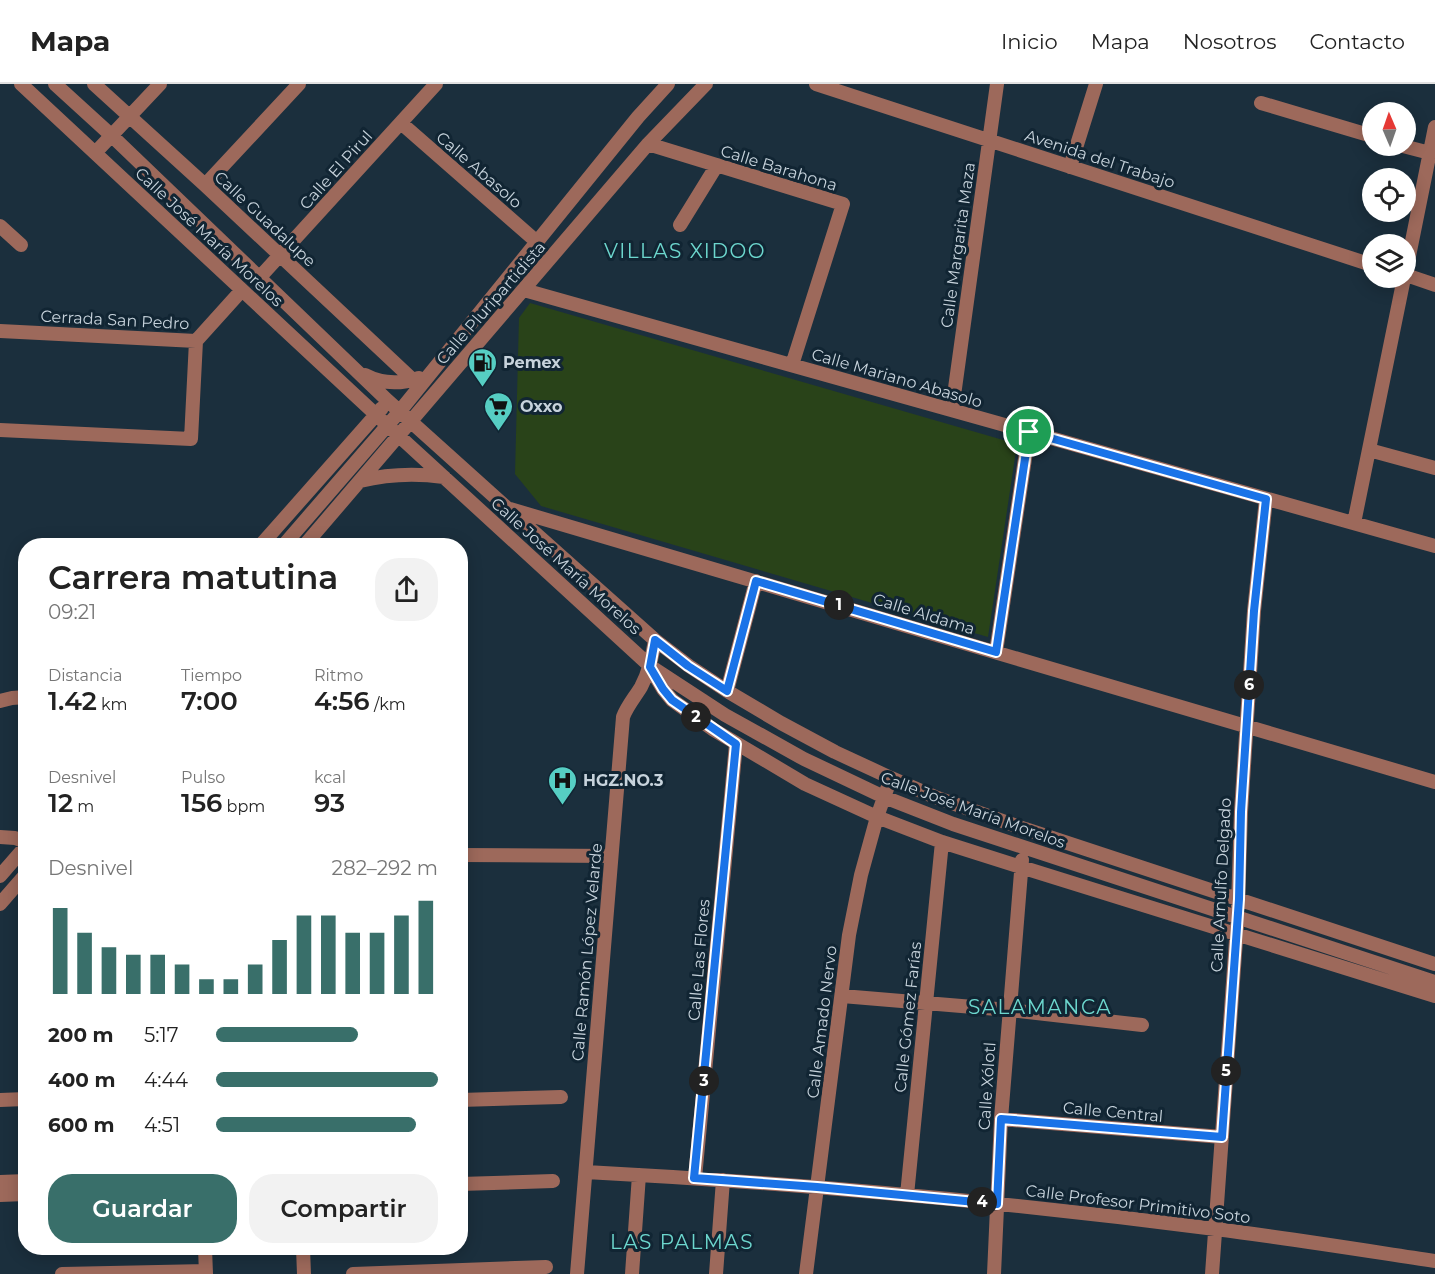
<!DOCTYPE html>
<html lang="es">
<head>
<meta charset="utf-8">
<style>
  :root { --surface:#fff; --page:#f2f2f2; --text:#222; --muted:#767676; --line:#e0e0e0; --accent:#396f6a }
  body { margin:0; font-family:Montserrat,sans-serif; background:var(--page); color:var(--text); height:100vh; display:flex; flex-direction:column; font-size:22px; white-space:nowrap }
  * { box-sizing:border-box; margin:0 }
  p { font-size:20px; color:var(--muted) }
  .icon { flex:none; width:33px; height:33px; fill:none; stroke:currentColor; stroke-width:2; stroke-linecap:round; stroke-linejoin:round }
  .map { position:relative; flex:1; overflow:hidden }
  .panel { position:absolute; left:18px; top:454px; width:450px; height:717px; display:flex; flex-direction:column; background:var(--surface); border-radius:24px; box-shadow:0 3px 15px #0003 }
  .panel>* { flex:none }
  .needle { width:39px; rotate:358deg }
  .controls { position:absolute; left:1362px; top:18px; display:grid; gap:12px }
  .controls a { display:grid; place-items:center; width:54px; height:54px; border-radius:50%; background:var(--surface); box-shadow:0 3px 15px #0003; font-size:30px }
  .pin { position:absolute; display:grid; place-items:center; width:51px; height:51px; color:#fff; margin:-26px; border:3px solid #fff; border-radius:50%; box-shadow:0 2px 6px #0007 }
  .km { position:absolute; width:30px; height:30px; margin:-15px; border-radius:50%; background:#222; color:#fff; font-size:16px; line-height:30px; text-align:center }
  .round { display:grid; place-items:center; flex:none; width:63px; height:63px; border-radius:24px; background:var(--page) }
  .headline { display:flex; align-items:center; justify-content:space-between; height:102px; padding:0 30px }
  h1 { font-size:33px; font-weight:600; line-height:45px }
  .stats { display:grid; grid-template-columns:repeat(3,1fr); gap:9px; height:102px; padding:6px 30px }
  .stats div { display:grid; align-content:center }
  .stats b { font-size:26px; font-weight:600 }
  .stats small { font-size:16px; font-weight:400 }
  .stats p { font-size:16px }
  .chart { height:168px; padding:12px 30px }
  .chart p { display:flex; justify-content:space-between }
  .chart svg { width:100%; height:108px; margin-top:6px; stroke:var(--accent); stroke-width:6 }
  .cta { display:flex; gap:12px; margin-top:auto; padding:12px 30px }
  .cta a { flex:1; height:69px; border-radius:24px; background:var(--accent); color:#fff; font-size:24px; font-weight:600; line-height:69px; text-align:center }
  .cta a+a { background:var(--page); color:var(--text) }
  ul { padding:0 30px; list-style:none; font-size:20px }
  li { display:grid; grid-template-columns:96px 72px 1fr; align-items:center; height:45px }
  li i { height:15px; border-radius:8px; background:var(--accent) }
  header { display:flex; align-items:center; gap:36px; box-sizing:border-box; height:84px; padding:0 30px; background:var(--surface); border-bottom:2px solid var(--line) }
  header strong { font-size:28px }
  nav { display:flex; gap:33px; margin-inline-start:auto; font-size:21px }
  .map>svg:first-child { display:block }
  .green { fill:#294319 }
  .lines { fill:none; stroke-linecap:round; stroke-linejoin:round }
  .minor { stroke:#9d695b; stroke-width:14 }
  .route-casing { stroke:#fff; stroke-width:12 }
  .route { stroke:#1a73e8; stroke-width:8 }
  .labels { text-anchor:middle; dominant-baseline:central; stroke-width:6; stroke-linejoin:round; paint-order:stroke }
  .street-label { font-size:16px; fill:#c7d3dc; stroke:#112533 }
  .poi-label { font-size:16px; font-weight:bold; fill:#c7d3dc; stroke:#112533; text-anchor:start }
  .quarter-label { font-size:20px; letter-spacing:1.5px; fill:#6dd7ce; stroke:#112533 }
</style>
</head>
<body>
<header>
<strong>Mapa</strong>
<nav><a>Inicio</a><a>Mapa</a><a>Nosotros</a><a>Contacto</a></nav>
</header>
<div class="map">
<svg width="1435" height="1190" viewBox="0 0 1435 1190">
  <rect width="100%" height="100%" fill="#1b2f3d"/>
  <path class="green" d="M530,219L1017,360L988,553L541,422L515,390L519,234Z"/>
  <g class="lines">
    <path class="minor" d="M21,0L387,341L650,582L725,631L804,675L884,713L953,740L1435,898
      M55,0L112,52L388,317L507,424L655,556L689,582L727,607L781,639L835,668L891,694L935,713L1025,745L1435,880
      M94,0L205,101L413,296
      M816,0L1372,181
      M1261,19L1372,52
      M401,39L537,158
      M648,60L843,120L792,281
      M1403,62L1430,69
      M95,69L160,0
      M1070,83L1096,0
      M205,101L299,0
      M680,141L717,81
      M0,142L21,161
      M1406,187L1435,43
      M1406,191L1435,201
      M260,193L436,0
      M524,206L1435,462
      M0,247L196,257
      M196,257L242,206
      M365,291C382,300 401,300 419,294
      M952,326L997,0
      M0,346L191,355L196,257
      M1369,366L1435,384
      M360,397C388,390 415,389 444,393
      M510,425L1435,698
      M1354,439L1404,194
      M260,462L382,324
      M283,462L400,327L638,33L668,0
      M304,462L648,60L706,0
      M996,568L1029,348
      M651,585L663,605L672,616L714,646L805,700L877,733L942,758L1021,783L1435,912
      M727,607L756,497
      M0,617L12,614L26,613
      M0,753L15,754L26,758
      M460,771L611,772
      M0,792L26,762
      M0,820L26,790
      M1238,822L1241,728L1254,527L1266,415
      M842,912L1009,926L1142,941
      M0,1016L26,1015
      M460,1016L561,1013
      M1001,1035L1222,1053
      M586,1088C796,1099 1006,1118 1215,1145C1288,1154 1362,1166 1435,1177
      M695,1094L736,660
      M0,1098L26,1097
      M460,1100L553,1097
      M0,1111L26,1110
      M907,1111L942,758
      M205,1164L206,1190
      M303,1164L304,1190
      M62,1190L206,1187
      M353,1190L546,1183
      M577,1190L623,633C627,622 635,613 641,603C649,588 652,573 655,556
      M632,1190L639,1091
      M716,1190L723,1096
      M806,1190L849,851L861,791L877,733L887,705
      M994,1190L1001,1035L1022,776
      M1212,1190L1237,842"/>
  </g>
  <g class="lines">
    <defs>
      <path id="route" d="M1029,348L1266,415L1254,527L1241,728L1239,815L1222,1053L1001,1035L997,1120L817,1103L694,1094L736,660L672,616L663,605L650,583L655,556L688,582L727,607L756,497L996,568Z"/>
    </defs>
    <use href="#route" class="route-casing"/>
    <use href="#route" class="route"/>
  </g>
  <defs>
    <symbol id="fuel-pin" viewBox="-11 -11 22 30"><path d="M0 17L-7.5 6A9.5 9.5 0 1 1 7.5 6Z" fill="#56cec3" stroke="#112533"/><path d="M-5.5-6h7V0h2V4h1.3V-2.5L3-4.5l.8-.8L6-3V5H2.5V1h-1V6h-7ZM-4.2-4.7v3.2H.2V-4.7Z" fill="#111"/></symbol>
    <symbol id="supermarket-pin" viewBox="-11 -11 22 30"><path d="M0 17L-7.5 6A9.5 9.5 0 1 1 7.5 6Z" fill="#56cec3" stroke="#112533"/><path d="M-6-5.5h2.5l.6 2H6L4.5 2H-2.5L-4.4-4H-6ZM-1.5 3.2a1.3 1.3 0 1 0 .1 0ZM3 3.2a1.3 1.3 0 1 0 .1 0Z" fill="#111"/></symbol>
    <symbol id="hospital-pin" viewBox="-11 -11 22 30"><path d="M0 17L-7.5 6A9.5 9.5 0 1 1 7.5 6Z" fill="#56cec3" stroke="#112533"/><path d="M-5-5h3v3.5h4V-5h3V5h-3V1.5h-4V5h-3Z" fill="#111"/></symbol>
  </defs>
  <g fill-rule="evenodd">
    <use href="#fuel-pin" x="466" y="262" width="33" height="45"/>
    <use href="#supermarket-pin" x="482" y="306" width="33" height="45"/>
    <use href="#hospital-pin" x="546" y="680" width="33" height="45"/>
  </g>
  <g class="labels">
    <g class="street-label">
      <text transform="translate(1100 75) rotate(18)">Avenida del Trabajo</text>
      <text transform="translate(779 84) rotate(17)">Calle Barahona</text>
      <text transform="translate(336 86) rotate(-48)">Calle El Pirul</text>
      <text transform="translate(479 86) rotate(41)">Calle Abasolo</text>
      <text transform="translate(265 135) rotate(43)">Calle Guadalupe</text>
      <text transform="translate(209 153) rotate(43)">Calle José María Morelos</text>
      <text transform="translate(958 161) rotate(-82)">Calle Margarita Maza</text>
      <text transform="translate(491 219) rotate(-49)">Calle Pluripartidista</text>
      <text transform="translate(115 236) rotate(3)">Cerrada San Pedro</text>
      <text transform="translate(897 294) rotate(16)">Calle Mariano Abasolo</text>
      <text transform="translate(566 482) rotate(42)">Calle José María Morelos</text>
      <text transform="translate(924 530) rotate(17)">Calle Aldama</text>
      <text transform="translate(973 726) rotate(20)">Calle José María Morelos</text>
      <text transform="translate(1221 801) rotate(-87)">Calle Arnulfo Delgado</text>
      <text transform="translate(587 868) rotate(-85)">Calle Ramón López Velarde</text>
      <text transform="translate(699 876) rotate(-85)">Calle Las Flores</text>
      <text transform="translate(908 933) rotate(-84)">Calle Gómez Farías</text>
      <text transform="translate(822 938) rotate(-83)">Calle Amado Nervo</text>
      <text transform="translate(987 1002) rotate(-86)">Calle Xólotl</text>
      <text transform="translate(1113 1028) rotate(5)">Calle Central</text>
      <text transform="translate(1138 1120) rotate(7)">Calle Profesor Primitivo Soto</text>
    </g>
    <g class="poi-label">
      <text x="503" y="278">Pemex</text>
      <text x="520" y="322">Oxxo</text>
      <text x="583" y="696">HGZ.NO.3</text>
    </g>
    <g class="quarter-label">
      <text x="685" y="167">VILLAS XIDOO</text>
      <text x="1040" y="923">SALAMANCA</text>
      <text x="682" y="1158">LAS PALMAS</text>
    </g>
  </g>
</svg>
<div class="controls">
<a><svg class="needle" viewBox="-14 -14 28 28"><path d="M0-13l5 13h-10z" fill="#e53935"/><path d="M0 13l5-13h-10z" fill="#767676"/></svg></a>
<a><svg class="icon" aria-label="locate" viewBox="0 0 24 24"><circle cx="12" cy="12" r="6"/><path d="M12 2v4M12 18v4M2 12h4M18 12h4"/></svg></a>
<a><svg class="icon" aria-label="layers" viewBox="0 0 24 24"><path d="M12 4l9 5-9 5-9-5zM3 14l9 5 9-5"/></svg></a>
</div>
<div class="pin" style="left:1029px;top:348px;background:#1e9e55"><svg class="icon" aria-label="arrive" viewBox="0 0 24 24"><path d="M6 21V4h12l-3 4 3 4H6"/></svg></div>
<b class="km" style="left:839px;top:521px">1</b>
<b class="km" style="left:696px;top:633px">2</b>
<b class="km" style="left:704px;top:997px">3</b>
<b class="km" style="left:982px;top:1118px">4</b>
<b class="km" style="left:1226px;top:987px">5</b>
<b class="km" style="left:1249px;top:601px">6</b>
<section class="panel">
<div class="headline"><div><h1>Carrera matutina</h1><p>09:21</p></div><a class="round"><svg class="icon" aria-label="share" viewBox="0 0 24 24"><path d="M12 15V3M7 8l5-5 5 5M5 13v7h14v-7"/></svg></a></div>
<div class="stats">
<div><p>Distancia</p><b>1.42<small> km</small></b></div>
<div><p>Tiempo</p><b>7:00</b></div>
<div><p>Ritmo</p><b>4:56<small> /km</small></b></div>
</div>
<div class="stats">
<div><p>Desnivel</p><b>12<small> m</small></b></div>
<div><p>Pulso</p><b>156<small> bpm</small></b></div>
<div><p>kcal</p><b>93</b></div>
</div>
<div class="chart"><p><span>Desnivel</span>282–292 m</p>
<svg viewBox="0 0 160 44" preserveAspectRatio="none"><path d="M5 44V9M15 44V19M25 44V25M35 44V28M45 44V28M55 44V32M65 44V38M75 44V38M85 44V32M95 44V22M105 44V12M115 44V12M125 44V19M135 44V19M145 44V12M155 44V6"/></svg>
</div>
<ul>
<li><b>200 m</b>5:17<i style="width:64%"></i></li>
<li><b>400 m</b>4:44<i style="width:100%"></i></li>
<li><b>600 m</b>4:51<i style="width:90%"></i></li>
</ul>
<div class="cta"><a>Guardar</a><a>Compartir</a></div>
</section>
</div>
</body>
</html>
